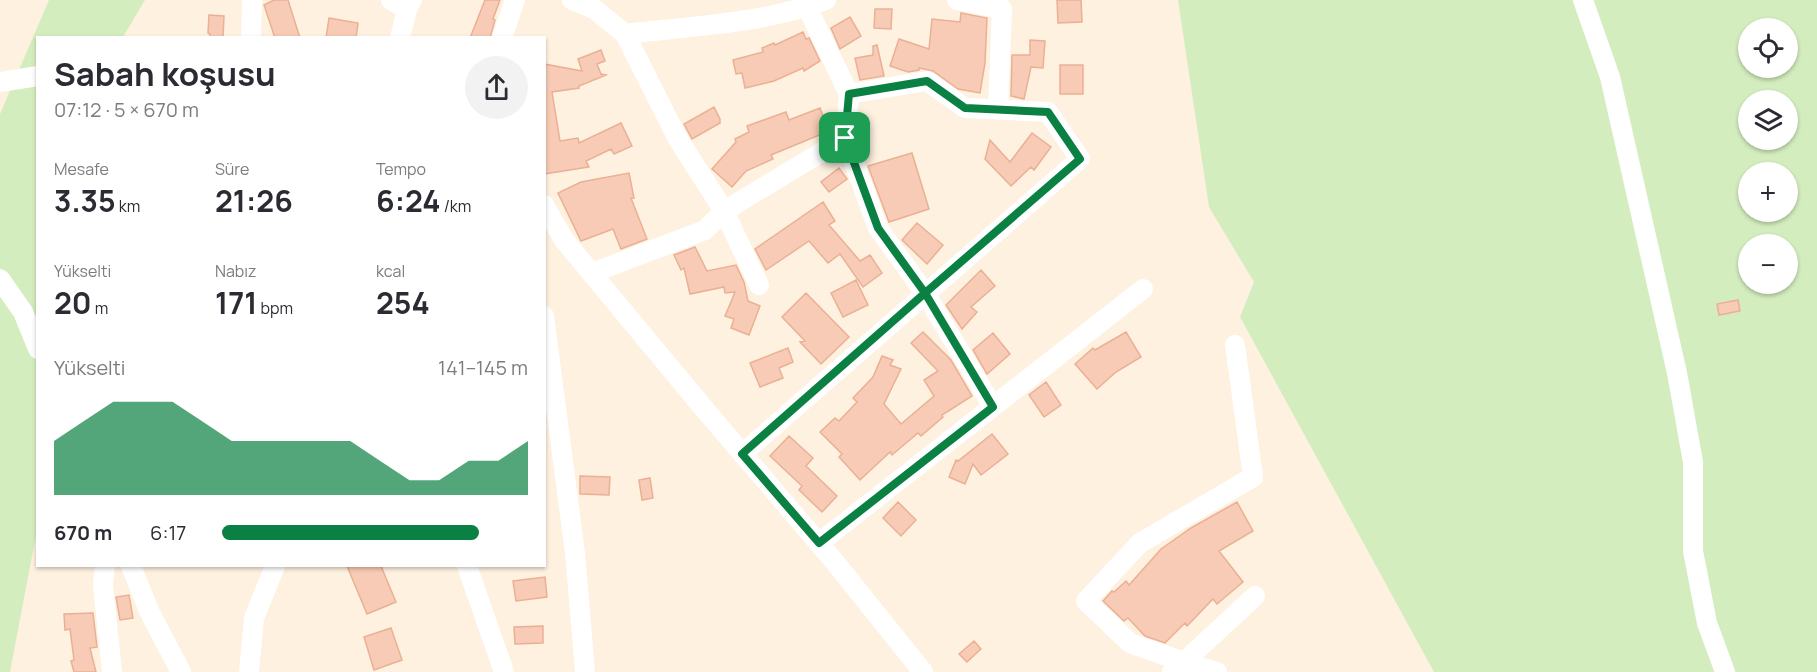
<!DOCTYPE html>
<html lang="tr">
<head>
<meta charset="utf-8">
<style>
  :root { --surface:#fff; --page:#f2f2f3; --text:#2b2b33; --muted:#7c7c81; --accent:#0b8043 }
  body { margin:0; font-family:Manrope,sans-serif; background:var(--page); color:var(--text); height:100vh; display:flex; flex-direction:column; font-size:22px; white-space:nowrap }
  * { box-sizing:border-box; margin:0 }
  p { font-size:20px; color:var(--muted) }
  .icon { flex:none; width:33px; height:33px; fill:none; stroke:currentColor; stroke-width:2; stroke-linecap:round; stroke-linejoin:round }
  .map { position:relative; flex:1; overflow:hidden }
  .panel { position:absolute; left:36px; top:36px; width:510px; height:531px; display:flex; flex-direction:column; background:var(--surface); border-radius:0px; box-shadow:0 2px 4px #0004 }
  .panel>* { flex:none }
  .buttons { position:absolute; left:1738px; top:18px; display:grid; gap:12px }
  .buttons a { display:grid; place-items:center; width:60px; height:60px; border-radius:50%; background:var(--surface); box-shadow:0 2px 4px #0004; font-size:30px }
  .pin { position:absolute; display:grid; place-items:center; width:51px; height:51px; color:#fff; margin:-26px; border-radius:12px; box-shadow:0 3px 9px #0006 }
  .round { display:grid; place-items:center; flex:none; width:63px; height:63px; border-radius:32px; background:var(--page) }
  .head { display:flex; align-items:center; justify-content:space-between; height:102px; padding:0 18px }
  h1 { font-size:33px; font-weight:700; line-height:45px }
  .stats { display:grid; grid-template-columns:repeat(3,1fr); gap:9px; height:102px; padding:6px 18px }
  .stats div { display:grid; align-content:center }
  .stats b { font-size:30px; font-weight:700 }
  .stats small { font-size:16px; font-weight:400 }
  .stats p { font-size:16px }
  .chart { height:168px; padding:12px 18px }
  .chart p { display:flex; justify-content:space-between }
  .chart svg { width:100%; height:108px; margin-top:6px; fill:var(--accent); opacity:.7 }
  ul { padding:0 18px; list-style:none; font-size:20px }
  li { display:grid; grid-template-columns:96px 72px 1fr; align-items:center; height:45px }
  li i { height:15px; border-radius:8px; background:var(--accent) }
  .map>svg:first-child { display:block }
  .green { fill:#d4edbe; fill-rule:evenodd }
  .building { fill:#f7cbb5; stroke:#ebb094; stroke-width:1.5 }
  .lines { fill:none; stroke-linecap:round; stroke-linejoin:round }
  .minor { stroke:#fff; stroke-width:20 }
  .route-casing { stroke:#fff; stroke-width:12 }
  .route { stroke:#0b8043; stroke-width:8 }
</style>
</head>
<body>
<div class="map">
<svg width="1817" height="672" viewBox="0 0 1817 672">
  <rect width="100%" height="100%" fill="#fef1e0"/>
  <path class="green" d="M49,0H145L123,37L38,38L37,530L10,672H0V114Z
    M1178,0H1817V672H1434L1240,317L1254,282L1209,207ZM1749,28H1788V68H1749ZM1749,100H1788V140H1749ZM1749,172H1788V212H1749ZM1749,244H1788V284H1749Z"/>
  <path class="building" d="M274,0H288L300,38H275L264,5Z
    M485,0H500L493,19L495,20L490,38H470Z
    M1057,0H1081L1082,22L1058,23Z
    M875,9H892L891,29L874,28Z
    M961,13L987,18L985,63L980,93L958,89L933,71L919,68V70L908,72L890,66L899,39L929,49L932,19L960,22Z
    M209,15L224,16L223,38H210V34L208,33Z
    M850,17L861,36L840,49L831,28Z
    M329,18L358,23L356,38H326Z
    M803,32L806,39L809,38L820,61L804,71L803,68L774,81L745,88L742,73L736,74L733,60L763,52L762,48L774,43L775,45Z
    M1030,40L1045,41L1043,68L1031,67L1024,99L1011,96L1012,55H1030Z
    M877,45L884,76L860,80L855,58L873,55V46Z
    M601,50L605,61L597,64L601,74L606,75L579,86V88L552,92L560,141L578,138L579,143L621,123L632,146L614,154L611,149L586,161L589,167L544,174V64L582,71L578,59Z
    M1060,65H1083V94H1060Z
    M714,107L720,119V123L692,139L684,124Z
    M820,108L829,131L771,155L773,159L746,171L732,187L712,169L736,142L735,139L749,132L747,126L786,112L789,120Z
    M1032,133L1051,147L1034,170L1031,167L1011,186L985,159L990,140L1010,162Z
    M912,153L929,209L889,222L868,166Z
    M839,168L847,179L829,192L821,182Z
    M629,173L634,198H631L647,239L621,249L613,229L581,241L558,193L581,182Z
    M823,202L835,221L829,225L860,261L870,255L882,273L863,287L840,254L828,263L809,241L766,270L755,249Z
    M917,223L943,245L927,264L902,240Z
    M695,247L707,271L736,265L744,282L748,301L760,306L749,335L731,328L734,319L725,316L735,292L725,293L724,287L690,294L684,268L681,270L674,255Z
    M981,270L995,286L971,307L977,312L962,329L946,305Z
    M856,280L868,305L843,317L831,293Z
    M806,293L849,337L821,364L800,342L805,341L782,317Z
    M1738,300L1740,311L1719,315L1717,304Z
    M923,332L951,360L972,396L942,415L943,417L921,436L918,433L892,455L890,452L860,480L839,457L842,454L820,432L835,418L839,421L857,402L853,398L873,377L882,356L893,360L890,365L901,369L884,404L901,424L934,396L924,380L938,371L911,343Z
    M1126,332L1141,357L1116,372L1097,389L1075,364L1093,348L1095,350Z
    M993,333L1010,354L987,374L973,350Z
    M788,348L793,362L779,368L783,378L760,387L750,363Z
    M1046,382L1061,405L1044,417L1029,395Z
    M992,434L1008,454L981,475L973,464L965,484L949,477L956,460L958,461Z
    M789,436L813,458L806,466L837,496L822,512L799,490L802,486L770,456Z
    M580,476L610,477L609,495L580,494Z
    M650,478L653,498L642,500L639,480Z
    M898,502L916,520L901,536L883,518Z
    M1237,502L1253,531L1219,551L1243,582L1217,604L1213,599L1187,626L1185,623L1165,643L1145,636L1128,618L1124,621L1103,601L1112,591L1114,592L1126,581L1129,585L1161,549L1191,528Z
    M347,566H381L396,602L367,614Z
    M545,577L547,597L516,601L513,581Z
    M129,595L133,618L120,620L116,597Z
    M93,613L97,647L90,648L96,672H74L71,661L74,660L70,629L65,630L64,614Z
    M543,626V643L515,644L514,627Z
    M391,628L402,660L374,670L364,637Z
    M974,641L981,649L967,662L959,654Z"/>
  <g class="lines">
    <path class="minor" d="M391,0L407,9
      M572,0L594,9L625,34C691,26 763,24 826,0
      M957,0L1002,9L998,110
      M1583,0L1610,77L1677,373L1693,462V551L1707,623L1725,672
      M807,7L849,94
      M625,34L678,139L724,211L759,285
      M251,38L252,0
      M400,38L407,9L412,0
      M502,38L515,0
      M0,82L38,76
      M845,138L878,228L925,293L993,407
      M544,205L564,240L706,411L834,561L923,672
      M592,273L705,230L724,211L845,138L849,94L927,81L965,108L1048,112L1080,159L742,454
      M0,279L23,312L38,349
      M544,316L575,553L585,672
      M1235,345L1253,477L1140,543L1086,601L1130,643L1184,662L1255,596
      M819,543L1143,289
      M105,566L103,585L112,672
      M131,566L150,613L181,672
      M467,566L504,672
      M249,672L254,618L275,566
      M1172,672L1184,662L1217,672"/>
  </g>
  <g class="lines">
    <defs>
      <path id="route" d="M845,138L878,228L925,293L742,454L819,543L993,407L925,293L1080,159L1048,112L965,108L927,81L849,94L845,138"/>
    </defs>
    <use href="#route" class="route-casing"/>
    <use href="#route" class="route"/>
  </g>
</svg>
<div class="buttons">
<a><svg class="icon" aria-label="locate" viewBox="0 0 24 24"><circle cx="12" cy="12" r="6"/><path d="M12 2v4M12 18v4M2 12h4M18 12h4"/></svg></a>
<a><svg class="icon" aria-label="layers" viewBox="0 0 24 24"><path d="M12 4l9 5-9 5-9-5zM3 14l9 5 9-5"/></svg></a>
<a>+</a>
<a>−</a>
</div>
<div class="pin" style="left:845px;top:138px;background:#1e9e55"><svg class="icon" aria-label="arrive" viewBox="0 0 24 24"><path d="M6 21V4h12l-3 4 3 4H6"/></svg></div>
<section class="panel">
<div class="head"><div><h1>Sabah koşusu</h1><p>07:12 · 5 × 670 m</p></div><a class="round"><svg class="icon" aria-label="share" viewBox="0 0 24 24"><path d="M12 15V3M7 8l5-5 5 5M5 13v7h14v-7"/></svg></a></div>
<div class="stats">
<div><p>Mesafe</p><b>3.35<small> km</small></b></div>
<div><p>Süre</p><b>21:26</b></div>
<div><p>Tempo</p><b>6:24<small> /km</small></b></div>
</div>
<div class="stats">
<div><p>Yükselti</p><b>20<small> m</small></b></div>
<div><p>Nabız</p><b>171<small> bpm</small></b></div>
<div><p>kcal</p><b>254</b></div>
</div>
<div class="chart"><p><span>Yükselti</span>141–145 m</p>
<svg viewBox="0 0 160 44" preserveAspectRatio="none"><path d="M0 44V22L10 14L20 6L30 6L40 6L50 14L60 22L70 22L80 22L90 22L100 22L110 30L120 38L130 38L140 30L150 30L160 22V44z"/></svg>
</div>
<ul>
<li><b>670 m</b>6:17<i style="width:84%"></i></li>
</ul>
</section>
</div>
</body>
</html>
